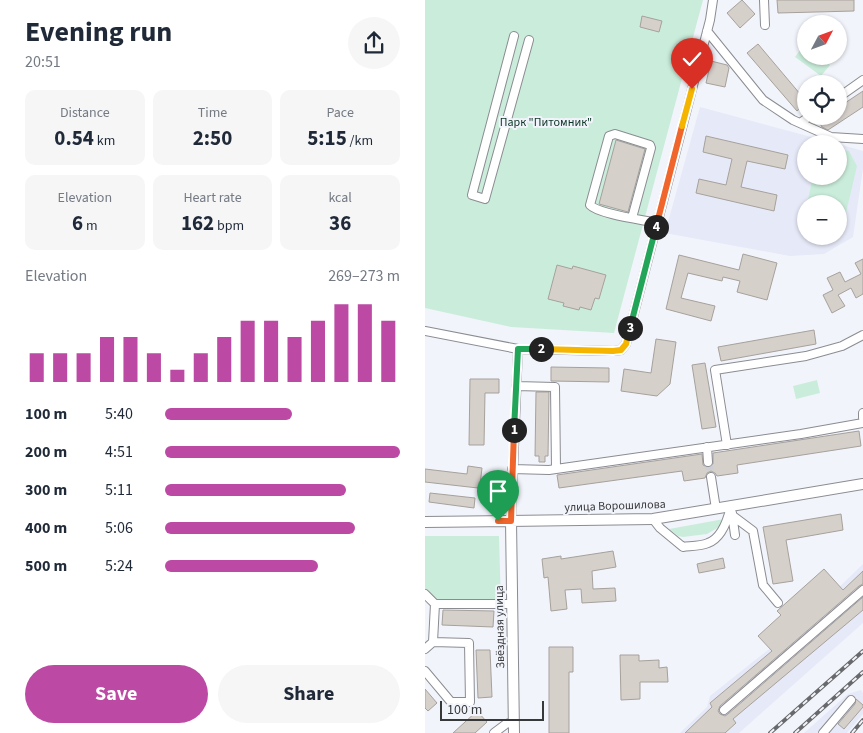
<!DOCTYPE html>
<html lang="en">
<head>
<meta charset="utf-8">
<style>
  :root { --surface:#fff; --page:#f6f6f7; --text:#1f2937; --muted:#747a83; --accent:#bc4aa5 }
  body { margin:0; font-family:"Source Sans 3",sans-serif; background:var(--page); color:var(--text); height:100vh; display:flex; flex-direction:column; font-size:19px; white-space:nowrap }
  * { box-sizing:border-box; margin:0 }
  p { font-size:16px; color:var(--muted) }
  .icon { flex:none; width:28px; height:28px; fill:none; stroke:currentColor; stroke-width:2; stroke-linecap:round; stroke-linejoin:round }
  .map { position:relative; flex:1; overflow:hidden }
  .panel { display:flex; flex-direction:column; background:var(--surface); width:425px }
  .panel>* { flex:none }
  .needle { width:32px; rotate:49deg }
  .tools { position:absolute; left:372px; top:15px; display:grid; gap:10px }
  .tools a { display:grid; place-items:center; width:50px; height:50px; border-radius:50%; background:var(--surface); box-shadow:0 1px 4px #0004; font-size:25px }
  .scale { position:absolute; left:15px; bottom:12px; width:104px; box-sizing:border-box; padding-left:5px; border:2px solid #37383a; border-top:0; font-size:14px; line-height:18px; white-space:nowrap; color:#37383a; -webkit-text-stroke:4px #f2f4fb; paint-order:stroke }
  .pin { position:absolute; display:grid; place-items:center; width:42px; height:42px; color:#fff; margin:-51px -21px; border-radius:50% 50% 50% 0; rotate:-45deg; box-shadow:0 0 5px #0007 }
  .pin .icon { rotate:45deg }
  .km { position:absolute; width:25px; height:25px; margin:-12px; border-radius:50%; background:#222; color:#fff; font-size:14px; line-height:25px; text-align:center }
  .round { display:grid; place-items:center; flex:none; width:52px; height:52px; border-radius:26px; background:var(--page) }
  .overview { display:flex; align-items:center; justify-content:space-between; height:85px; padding:0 25px }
  h1 { font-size:28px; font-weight:700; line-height:38px }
  .stats { display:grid; grid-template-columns:repeat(3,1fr); gap:8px; height:85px; padding:5px 25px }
  .stats div { display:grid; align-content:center; border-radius:10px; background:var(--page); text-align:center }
  .stats b { font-size:21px; font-weight:700 }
  .stats small { font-size:14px; font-weight:400 }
  .stats p { font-size:14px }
  .chart { height:140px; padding:10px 25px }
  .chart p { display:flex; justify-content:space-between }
  .chart svg { width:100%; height:90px; margin-top:5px; stroke:var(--accent); stroke-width:6 }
  .primary-button { display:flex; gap:10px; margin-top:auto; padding:10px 25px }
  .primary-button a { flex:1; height:58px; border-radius:30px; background:var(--accent); color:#fff; font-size:20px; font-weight:700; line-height:58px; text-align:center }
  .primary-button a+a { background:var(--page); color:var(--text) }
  ul { padding:0 25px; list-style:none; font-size:16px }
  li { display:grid; grid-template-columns:80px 60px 1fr; align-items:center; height:38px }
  li i { height:12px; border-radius:6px; background:var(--accent) }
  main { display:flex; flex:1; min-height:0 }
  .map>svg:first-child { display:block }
  .built { fill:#e6e9f7; fill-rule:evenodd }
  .green { fill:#caeddb }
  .building { fill:#d6d0cb; stroke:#a6a19c }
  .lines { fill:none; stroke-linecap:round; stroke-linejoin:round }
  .minor-tunnel { stroke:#cdced4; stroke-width:8; stroke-dasharray:8 4; stroke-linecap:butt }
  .minor-casing { stroke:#8b8c92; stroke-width:10 }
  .major-casing { stroke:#8b8c92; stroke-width:12 }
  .minor { stroke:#fff; stroke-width:8 }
  .major { stroke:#fff; stroke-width:10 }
  .rail-casing { stroke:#68696c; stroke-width:4 }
  .rail { stroke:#f2f4fb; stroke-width:2; stroke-dasharray:5.5; stroke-linecap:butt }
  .split-1-casing { stroke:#fff; stroke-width:10 }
  .split-2-casing { stroke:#fff; stroke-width:10 }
  .split-3-casing { stroke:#fff; stroke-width:10 }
  .split-4-casing { stroke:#fff; stroke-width:10 }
  .split-5-casing { stroke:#fff; stroke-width:10 }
  .split-6-casing { stroke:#fff; stroke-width:10 }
  .split-1 { stroke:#f0652b; stroke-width:6 }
  .split-2 { stroke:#22a559; stroke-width:6 }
  .split-3 { stroke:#f5b400; stroke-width:6 }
  .split-4 { stroke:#22a559; stroke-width:6 }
  .split-5 { stroke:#f0652b; stroke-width:6 }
  .split-6 { stroke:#f5b400; stroke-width:6 }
  .labels { text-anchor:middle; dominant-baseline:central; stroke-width:4; stroke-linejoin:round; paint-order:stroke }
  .park-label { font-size:12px; fill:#0a3323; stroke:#f2f4fb }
  .street-label { font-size:12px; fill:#37383a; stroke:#f2f4fb }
</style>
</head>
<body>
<main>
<section class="panel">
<div class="overview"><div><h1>Evening run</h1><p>20:51</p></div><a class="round"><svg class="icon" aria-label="share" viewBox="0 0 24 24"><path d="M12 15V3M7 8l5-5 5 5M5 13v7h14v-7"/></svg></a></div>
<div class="stats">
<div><p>Distance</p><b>0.54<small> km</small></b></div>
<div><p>Time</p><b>2:50</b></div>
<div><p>Pace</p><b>5:15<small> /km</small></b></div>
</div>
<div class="stats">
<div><p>Elevation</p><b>6<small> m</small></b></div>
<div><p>Heart rate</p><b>162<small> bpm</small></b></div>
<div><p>kcal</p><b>36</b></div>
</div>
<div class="chart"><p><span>Elevation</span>269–273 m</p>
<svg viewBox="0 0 160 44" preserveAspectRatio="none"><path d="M5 44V30M15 44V30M25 44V30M35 44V22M45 44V22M55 44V30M65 44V38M75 44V30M85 44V22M95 44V14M105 44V14M115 44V22M125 44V14M135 44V6M145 44V6M155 44V14"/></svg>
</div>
<ul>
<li><b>100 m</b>5:40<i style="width:54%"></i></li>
<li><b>200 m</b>4:51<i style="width:100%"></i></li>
<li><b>300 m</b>5:11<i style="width:77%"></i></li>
<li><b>400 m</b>5:06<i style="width:81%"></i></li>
<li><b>500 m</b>5:24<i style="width:65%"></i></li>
</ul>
<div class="primary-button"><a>Save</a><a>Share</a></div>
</section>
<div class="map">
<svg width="438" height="733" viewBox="0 0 438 733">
  <rect width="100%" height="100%" fill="#f2f4fb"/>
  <path class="built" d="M275,107L412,144H381V176H414V144L438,151V168L428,237L399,254L365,256L240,233ZM381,204H414V236H381Z
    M438,564V623L314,733H255L282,707L285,696L353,642L401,600Z
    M436,690L438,693V714L422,733H379L423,694Z"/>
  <path class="green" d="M0,0H278L189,333L86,327L0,308Z
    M378,46L381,48V56H393L405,65L396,76L370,57Z
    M414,149L424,151L432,166L417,230L414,233V204H382L388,176H414Z
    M392,380L395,393L371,399L368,386Z
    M299,519L294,527L282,534L258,537L253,536L244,529Z
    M0,536H74L76,604H10L0,592Z"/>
  <path class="building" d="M317,0L330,14L315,28L302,13Z
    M352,0H429V11L353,13Z
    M217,16L237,21L234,32L215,27Z
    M333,44L381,101V103L372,111L322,53Z
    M286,61L302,65L304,68L300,87L281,83Z
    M438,91V107L403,130L397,127L393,120L399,116H414V107Z
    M281,136L363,155L360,169L322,161L316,187L352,195L349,211L271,193L274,179L301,185L307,159L278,152Z
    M191,140L220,149L203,212L174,204Z
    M318,254L352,263L342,300L312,292L315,281L298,277L297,281L263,273L256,298L290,306L286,321L241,309L254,255L314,270Z
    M438,259V294L431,298L426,288L413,295L420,306L407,313L398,295L408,290L402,278L415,272L420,282L436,274L430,263Z
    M132,265L147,269L148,266L181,275L174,299L170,298L166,310L155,307L154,310L138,306L139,303L123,299Z
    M389,330L391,344L296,361L293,347Z
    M231,339L251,342L245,384L232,396L196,391L199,369L226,373Z
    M280,363L291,427L277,429L267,365Z
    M126,367L184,368V382L126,381Z
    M45,379H74V393H60L59,445H44Z
    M111,392H124L123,456H120V462H114V456H110Z
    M434,431L436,446L312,465L313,473L292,476L290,473L286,471L282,473L280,478L259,481L257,471L134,488L132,475L277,454L278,465L284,468L288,464V453Z
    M43,466L57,468L55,485L53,488L0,482V469L42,474Z
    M5,493L50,498L49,508L4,502Z
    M416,514L418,530L361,540L368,581L348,584L338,527Z
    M188,551L191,567L167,571L168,589L190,588L191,601L157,603L156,589L140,590L142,609L126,611L123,577L119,578L117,559L136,556V559Z
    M298,558L300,568L274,573L272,564Z
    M399,569L418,590L438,571V584L434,586L295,706L293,711L295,714L300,716L303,714L438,597V610L308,719L311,723L300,733H260L287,707L285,703L347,651L333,636L356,615L352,611Z
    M18,610L69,611L68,627L17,625Z
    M124,647H148V672H144V733H124Z
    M51,650H65L67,697L53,698Z
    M195,655H214V661L234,660V668L242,667L243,682H215V699L196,700Z
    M0,689L12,703L3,711L0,708Z
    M431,699L438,705V707L419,729L413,724L430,704Z
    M52,711L62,722L50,733H28Z"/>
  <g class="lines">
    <path class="minor-tunnel" d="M283,462L286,477"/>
    <defs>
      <path id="minor" d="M339,0L340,25
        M282,31L338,100L368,120L406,137L438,139
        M89,36L47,195L60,199L104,40
        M414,97L438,80
        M375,123L385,116
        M207,218L226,148L225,145L190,134L184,136L165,205C173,214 219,220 232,223
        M0,331L93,349L189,351L196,350L201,344L285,20L288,0
        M91,386L130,387L131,469
        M438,413V418
        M302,445L290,370L381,356L417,346L438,335
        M282,447L283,462
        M87,469L124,470L376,434L438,423
        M286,477L291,509
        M307,513L310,535
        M308,516L328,531L338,585L353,603
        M228,519L235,528L258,547C266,546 276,546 283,543C297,538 303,519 306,506
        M86,521L93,349
        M0,594L10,604H87
        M0,649L8,642
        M0,671L26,702H45L44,643L8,642L10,604
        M299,710L438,590
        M69,733L81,724L88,722
        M398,733L426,700"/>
      <path id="major" d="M86,521L89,733
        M0,522L228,519L438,484"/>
    </defs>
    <use href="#minor" class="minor-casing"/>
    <use href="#major" class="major-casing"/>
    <use href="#minor" class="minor"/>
    <use href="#major" class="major"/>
    <defs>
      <path id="rail" d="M345,733L438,651
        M370,733L438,672
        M427,733L438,720"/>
    </defs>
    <use href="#rail" class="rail-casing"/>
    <use href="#rail" class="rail"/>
  </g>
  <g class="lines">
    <defs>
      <path id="split-1" d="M73,521H86L89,430"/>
      <path id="split-2" d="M89,430L93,349H116"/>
      <path id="split-3" d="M116,349L188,351L196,350L201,344L205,328"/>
      <path id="split-4" d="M205,328L231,227"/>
      <path id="split-5" d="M231,227L257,126"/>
      <path id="split-6" d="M257,126L267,89"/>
    </defs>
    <use href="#split-1" class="split-1-casing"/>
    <use href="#split-2" class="split-2-casing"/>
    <use href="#split-3" class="split-3-casing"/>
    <use href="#split-4" class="split-4-casing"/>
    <use href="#split-5" class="split-5-casing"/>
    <use href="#split-6" class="split-6-casing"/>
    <use href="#split-1" class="split-1"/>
    <use href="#split-2" class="split-2"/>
    <use href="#split-3" class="split-3"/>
    <use href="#split-4" class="split-4"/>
    <use href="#split-5" class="split-5"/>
    <use href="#split-6" class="split-6"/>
  </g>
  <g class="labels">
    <g class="park-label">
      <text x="121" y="122">Парк "Питомник"</text>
    </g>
    <g class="street-label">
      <text transform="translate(190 506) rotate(-2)">улица Ворошилова</text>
      <text transform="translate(75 627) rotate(-91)">Звёздная улица</text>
    </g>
  </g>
</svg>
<div class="tools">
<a><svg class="needle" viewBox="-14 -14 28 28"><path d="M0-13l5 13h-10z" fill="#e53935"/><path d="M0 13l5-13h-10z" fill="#747a83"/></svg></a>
<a><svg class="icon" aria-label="locate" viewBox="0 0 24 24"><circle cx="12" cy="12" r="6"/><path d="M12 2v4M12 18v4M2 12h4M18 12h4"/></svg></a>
<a>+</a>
<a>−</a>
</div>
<div class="scale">100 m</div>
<div class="pin" style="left:73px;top:521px;background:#1e9e55"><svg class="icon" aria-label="arrive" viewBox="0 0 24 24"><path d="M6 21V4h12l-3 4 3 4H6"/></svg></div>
<div class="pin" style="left:267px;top:89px;background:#d93025"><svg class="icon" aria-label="check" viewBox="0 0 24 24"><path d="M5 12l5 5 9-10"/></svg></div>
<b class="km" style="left:89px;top:430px">1</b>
<b class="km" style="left:116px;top:349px">2</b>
<b class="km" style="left:205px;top:328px">3</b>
<b class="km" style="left:231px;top:227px">4</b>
</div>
</main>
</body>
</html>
